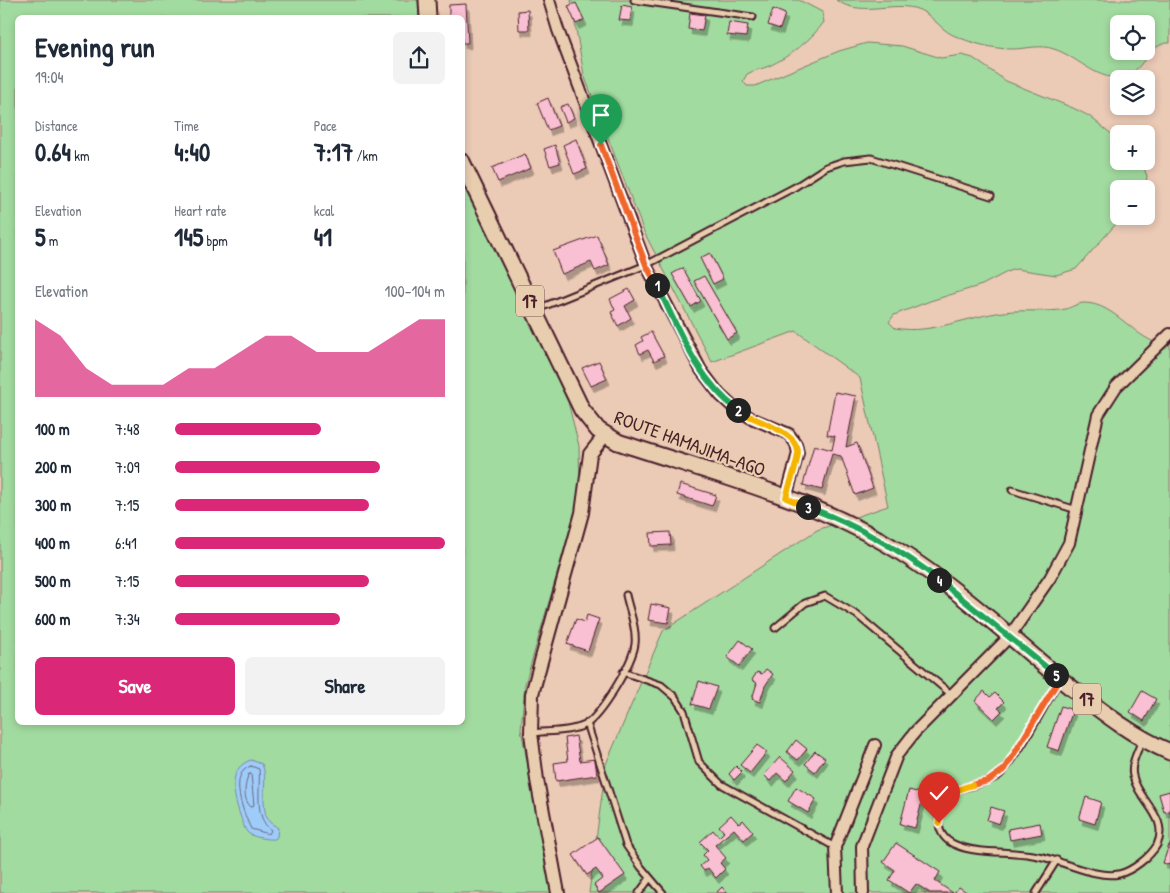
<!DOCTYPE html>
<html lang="en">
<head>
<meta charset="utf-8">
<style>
  :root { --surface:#fff; --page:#f2f2f3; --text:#1f2937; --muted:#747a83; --accent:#db2777 }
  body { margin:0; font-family:"Patrick Hand",sans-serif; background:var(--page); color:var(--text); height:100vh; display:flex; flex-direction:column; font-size:19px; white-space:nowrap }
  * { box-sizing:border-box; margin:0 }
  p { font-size:16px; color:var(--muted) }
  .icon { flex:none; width:28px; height:28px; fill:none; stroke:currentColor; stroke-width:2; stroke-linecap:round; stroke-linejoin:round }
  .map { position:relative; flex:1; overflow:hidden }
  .side { position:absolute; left:15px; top:15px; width:450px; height:710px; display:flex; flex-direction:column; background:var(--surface); border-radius:8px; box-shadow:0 2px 8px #0003 }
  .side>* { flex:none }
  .fabs { position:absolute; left:1110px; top:15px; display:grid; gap:10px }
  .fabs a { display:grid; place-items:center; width:45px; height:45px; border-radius:8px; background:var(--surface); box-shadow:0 2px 8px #0003; font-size:25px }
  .pin { position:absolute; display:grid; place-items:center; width:42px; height:42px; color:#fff; margin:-51px -21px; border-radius:50% 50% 50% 0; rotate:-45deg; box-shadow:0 0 5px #0007 }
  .pin .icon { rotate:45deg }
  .km { position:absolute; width:25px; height:25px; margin:-12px; border-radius:50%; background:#222; color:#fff; font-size:14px; line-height:25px; text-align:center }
  .round { display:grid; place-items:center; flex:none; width:52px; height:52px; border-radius:8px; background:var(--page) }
  .head { display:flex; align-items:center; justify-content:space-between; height:85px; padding:0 20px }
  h1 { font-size:28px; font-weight:800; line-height:38px }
  .figures { display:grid; grid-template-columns:repeat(3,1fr); gap:8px; height:85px; padding:5px 20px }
  .figures div { display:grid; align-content:center }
  .figures b { font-size:25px; font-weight:800 }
  .figures small { font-size:14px; font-weight:400 }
  .figures p { font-size:14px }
  .chart { height:140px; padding:10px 20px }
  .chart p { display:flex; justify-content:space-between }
  .chart svg { width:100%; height:90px; margin-top:5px; fill:var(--accent); opacity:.7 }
  .cta { display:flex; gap:10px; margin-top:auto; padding:10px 20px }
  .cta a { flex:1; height:58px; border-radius:8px; background:var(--accent); color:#fff; font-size:20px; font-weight:800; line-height:58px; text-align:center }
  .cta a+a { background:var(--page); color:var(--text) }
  ul { padding:0 20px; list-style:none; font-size:16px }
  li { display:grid; grid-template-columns:80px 60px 1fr; align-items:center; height:38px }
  li i { height:12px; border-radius:6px; background:var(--accent) }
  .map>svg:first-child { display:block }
  .green { fill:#a2dba0; stroke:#767d66; fill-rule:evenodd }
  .water { fill:#9eccf9; stroke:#7c87a7 }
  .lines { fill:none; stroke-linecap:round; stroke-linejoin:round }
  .shore { stroke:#6c647d; stroke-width:1 }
  .building { fill:#f9bfd2; stroke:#4a1f2b; filter:url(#shadow) }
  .service-casing { stroke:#4a1f2b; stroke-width:9 }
  .minor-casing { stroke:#4a1f2b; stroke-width:14 }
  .tertiary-casing { stroke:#4a1f2b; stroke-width:16 }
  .primary-casing { stroke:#4a1f2b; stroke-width:19 }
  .service { stroke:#e8cdaf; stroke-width:5 }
  .minor { stroke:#e8cdaf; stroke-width:10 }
  .tertiary { stroke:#e8cdaf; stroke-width:12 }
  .primary { stroke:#e8cdaf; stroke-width:15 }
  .split-1-casing { stroke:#fff; stroke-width:10 }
  .split-2-casing { stroke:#fff; stroke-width:10 }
  .split-3-casing { stroke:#fff; stroke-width:10 }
  .split-4-casing { stroke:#fff; stroke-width:10 }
  .split-5-casing { stroke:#fff; stroke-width:10 }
  .split-6-casing { stroke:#fff; stroke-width:10 }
  .split-7-casing { stroke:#fff; stroke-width:10 }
  .split-1 { stroke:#f0652b; stroke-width:6 }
  .split-2 { stroke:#22a559; stroke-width:6 }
  .split-3 { stroke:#f5b400; stroke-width:6 }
  .split-4 { stroke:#22a559; stroke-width:6 }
  .split-5 { stroke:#22a559; stroke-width:6 }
  .split-6 { stroke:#f0652b; stroke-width:6 }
  .split-7 { stroke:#f5b400; stroke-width:6 }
  .labels { text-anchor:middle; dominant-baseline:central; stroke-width:4.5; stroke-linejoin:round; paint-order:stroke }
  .shield { fill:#e8cdaf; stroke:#795353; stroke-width:1 }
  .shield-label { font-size:18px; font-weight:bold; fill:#4a1f2b }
  .street-label { font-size:19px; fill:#4a1f2b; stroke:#e8cdaf }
</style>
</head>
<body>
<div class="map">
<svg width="1170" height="893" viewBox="0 0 1170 893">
  <defs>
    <filter id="shadow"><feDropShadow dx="3" dy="5.5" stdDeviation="0" flood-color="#0004"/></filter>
  </defs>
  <rect width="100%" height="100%" fill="#ebcab6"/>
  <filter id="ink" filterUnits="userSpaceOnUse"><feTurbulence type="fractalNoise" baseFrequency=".02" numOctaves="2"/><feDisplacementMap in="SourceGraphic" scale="10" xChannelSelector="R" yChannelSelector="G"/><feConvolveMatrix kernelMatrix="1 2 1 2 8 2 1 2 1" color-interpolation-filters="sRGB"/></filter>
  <g filter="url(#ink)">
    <path class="green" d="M0,0H418L419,18H18V722H462L463,175L568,402L579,446L580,495L525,684L521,729L552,893H0Z
      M571,0H799L822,12L824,22C811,40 789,57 769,66C762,69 754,70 747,74L743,81L747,86H755L839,51L867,43L902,46L941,58L962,55L973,58L1006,81L1073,108L1089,116L1119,140V161L1142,163L1147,176L1145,189H1119V216H1123L1076,269L1056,275L1016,269L1009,271L982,285L930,301L894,315L889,322L895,328C931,335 968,316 1004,312C1024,309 1046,313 1066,309C1072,307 1078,303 1084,303C1116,303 1135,341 1165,345L1170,341V893H589L606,764L663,631L817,530L888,506L860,378L796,331L712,362L644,232L584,75Z
      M836,0H1170V43C1148,41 1142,77 1119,78C1094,78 1076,56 1054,49C1040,44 1026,49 1012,49C993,49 971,43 953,35C938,28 931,12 914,8C887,2 861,17 836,0ZM1119,24H1146V51H1119Z"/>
    <path class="water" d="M251,760L262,764C269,778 259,804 268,820C270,824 275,825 278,828L277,837L275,839C269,840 252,837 248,833C244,829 242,820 240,815C234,797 226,768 251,760Z"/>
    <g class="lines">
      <path class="shore" d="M251,766L259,769C261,787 253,817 271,830L269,834L251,829C244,814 227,773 251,766Z
        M251,774L254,805L251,807C242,798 245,787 248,775Z"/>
    </g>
    <path class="building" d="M576,3L584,20L576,24L568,6Z
      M466,4L468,43H462V18H449V5Z
      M622,5L632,7L630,21L619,20Z
      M773,9L785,14L780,29L768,25Z
      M528,10L529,30H519L518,11Z
      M690,13L705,15L702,31L688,29Z
      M729,22L748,25L746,37L727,35Z
      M548,98L559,126L548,130L537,103Z
      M568,104L574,118L566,122L560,107Z
      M576,139L587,169L574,174L563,145Z
      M555,145L560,163L550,166L544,149Z
      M525,154L531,168L498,182L492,168Z
      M597,235L609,265L595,271L591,262L562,274L553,251Z
      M710,253L723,279L713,284L700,258Z
      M683,268L701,301L691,307L672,274Z
      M704,276L737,333L727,339L694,281Z
      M629,289L635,300L625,306L631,318L618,326L611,312L615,310L610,299Z
      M651,332L664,356L654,361L648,350L640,354L636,345L643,341L641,337Z
      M599,361L607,379L591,386L582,368Z
      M835,392L856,396L846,447L857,443L873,488L855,495L841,456L832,454L822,490L803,485L814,445L832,450L835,436L827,435Z
      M680,484L716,495L712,506L677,495Z
      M670,532L671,545L651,546L650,533Z
      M651,604L671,608L668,623L648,620Z
      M587,615L599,619L588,651L567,644L576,619L585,622Z
      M740,640L752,649L739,666L727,657Z
      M766,669L773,674L765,686L760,702L752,699L757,683L752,680L757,672L762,674Z
      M699,681L717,687L709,709L692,704Z
      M984,691L990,697L995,693L1004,702L998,708L1002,711L994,719L975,701Z
      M1142,691L1156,699L1144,721L1130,712Z
      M1061,706L1073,710L1059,751L1047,747Z
      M576,736L580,761L595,759L597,775L556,781L554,763L568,761L565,738Z
      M796,740L807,749L798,760L787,752Z
      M757,745L767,752L750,773L740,765Z
      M815,751L825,758L815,772L805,764Z
      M780,757L795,770L786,781L777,773L770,781L764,775Z
      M736,766L742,772L734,780L729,774Z
      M796,787L816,799L808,813L788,801Z
      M909,790L924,794L915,828L900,824Z
      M1170,791V811L1164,812L1159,794Z
      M1086,797L1101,802L1095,824L1079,819Z
      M991,807L1004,811L999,824L987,820Z
      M731,815L739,824L743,820L753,832L744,840L734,829L715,845L726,858L720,863L725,869L716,878L708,868L704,871L700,866L707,860L703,855L708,850L700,842L713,830L719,837L724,832L719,826Z
      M1040,823L1042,834L1010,840L1008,829Z
      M598,837L625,875L599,893L594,885L603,878L596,869L587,875L573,855Z
      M896,843L940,872L935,881L953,893H930L916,884L909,893L889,880L895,870L883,862Z
      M1169,845H1170V865L1163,863Z
      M722,887L727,893H716Z
      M959,887L968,893H954Z"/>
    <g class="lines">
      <defs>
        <path id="service" d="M634,0L753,17
          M535,310L646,265L795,187L826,167L844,161L871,158L991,196
          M1012,490L1077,510
          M775,628L805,603L825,596L857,615L952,695
          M623,672L661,685L675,697L684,711L699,762L721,784L835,847
          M1059,681C1047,701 1014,765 998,776C975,791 936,782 939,822C939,833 946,841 956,845C979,855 1013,850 1038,856C1061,860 1096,879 1119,874C1132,871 1150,857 1157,845C1170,817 1138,801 1133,776C1130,764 1138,751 1142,740
          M587,723L626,845L641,867L663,893
          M531,733C548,731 570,732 585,725C601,716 633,662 635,644C637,628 629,610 626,595
          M639,893L650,878
          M1036,893L1057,860"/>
        <path id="minor" d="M549,0L558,30L646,265L701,370L720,395L732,406L751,418L789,434L796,444L798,453L786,498
          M837,893L835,847L875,745
          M863,893L862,846L897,755L915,732L1009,637L1050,578L1069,543L1098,415L1116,387L1170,334"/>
        <path id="tertiary" d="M558,893L537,780L531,733L532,694L582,513L590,454L605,435"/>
        <path id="primary" d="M427,0L428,18
          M462,162L582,410L598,430L618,442C711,473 812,498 897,550C958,588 1013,640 1069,686C1101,711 1132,736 1170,752"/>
      </defs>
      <use href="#service" class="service-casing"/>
      <use href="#minor" class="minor-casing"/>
      <use href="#tertiary" class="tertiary-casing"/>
      <use href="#primary" class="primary-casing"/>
      <use href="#service" class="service"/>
      <use href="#minor" class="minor"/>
      <use href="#tertiary" class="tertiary"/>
      <use href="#primary" class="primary"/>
    </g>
  </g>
  <g class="lines" filter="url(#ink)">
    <defs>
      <path id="split-1" d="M601,145L646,265L657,285"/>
      <path id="split-2" d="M657,285C678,328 697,380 738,410"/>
      <path id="split-3" d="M738,410C753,421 799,431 798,453C797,467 789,484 786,498L808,507"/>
      <path id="split-4" d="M808,507C855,525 900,549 939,580"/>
      <path id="split-5" d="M939,580L1056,675"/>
      <path id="split-6" d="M972,785L988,781L1005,769L1060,678L1056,675"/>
      <path id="split-7" d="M939,823C940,799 950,791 972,785"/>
    </defs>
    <use href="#split-1" class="split-1-casing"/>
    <use href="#split-2" class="split-2-casing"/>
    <use href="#split-3" class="split-3-casing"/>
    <use href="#split-4" class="split-4-casing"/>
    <use href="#split-5" class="split-5-casing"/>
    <use href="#split-6" class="split-6-casing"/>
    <use href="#split-7" class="split-7-casing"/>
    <use href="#split-1" class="split-1"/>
    <use href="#split-2" class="split-2"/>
    <use href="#split-3" class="split-3"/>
    <use href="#split-4" class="split-4"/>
    <use href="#split-5" class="split-5"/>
    <use href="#split-6" class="split-6"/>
    <use href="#split-7" class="split-7"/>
  </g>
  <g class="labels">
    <g class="shield">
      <rect x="516" y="285.5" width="28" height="31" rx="4"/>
      <rect x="1073" y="683.5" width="28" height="31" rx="4"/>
    </g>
    <g class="shield-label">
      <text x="530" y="301">17</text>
      <text x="1087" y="699">17</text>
    </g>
    <g class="street-label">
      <text transform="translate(690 443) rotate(20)">ROUTE HAMAJIMA-AGO</text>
    </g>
  </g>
</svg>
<div class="fabs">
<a><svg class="icon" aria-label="locate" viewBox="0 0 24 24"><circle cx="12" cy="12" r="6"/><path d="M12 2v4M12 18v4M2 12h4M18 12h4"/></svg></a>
<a><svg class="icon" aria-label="layers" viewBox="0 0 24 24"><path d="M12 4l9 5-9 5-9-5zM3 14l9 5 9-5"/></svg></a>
<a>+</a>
<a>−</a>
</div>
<div class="pin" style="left:601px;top:145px;background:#1e9e55"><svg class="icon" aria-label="arrive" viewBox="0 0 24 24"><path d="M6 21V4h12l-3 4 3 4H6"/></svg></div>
<div class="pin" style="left:939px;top:823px;background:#d93025"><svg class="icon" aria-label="check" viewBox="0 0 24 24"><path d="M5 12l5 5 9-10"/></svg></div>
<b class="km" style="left:657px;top:285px">1</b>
<b class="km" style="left:738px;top:410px">2</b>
<b class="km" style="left:808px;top:507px">3</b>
<b class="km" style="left:939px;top:580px">4</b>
<b class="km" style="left:1056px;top:675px">5</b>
<section class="side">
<div class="head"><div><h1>Evening run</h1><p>19:04</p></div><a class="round"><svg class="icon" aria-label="share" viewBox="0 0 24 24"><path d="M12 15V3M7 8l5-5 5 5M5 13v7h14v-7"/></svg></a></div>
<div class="figures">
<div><p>Distance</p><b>0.64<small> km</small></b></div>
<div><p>Time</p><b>4:40</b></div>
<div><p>Pace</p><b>7:17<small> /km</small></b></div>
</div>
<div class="figures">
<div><p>Elevation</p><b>5<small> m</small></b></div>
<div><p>Heart rate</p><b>145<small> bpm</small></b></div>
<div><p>kcal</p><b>41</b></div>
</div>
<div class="chart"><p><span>Elevation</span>100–104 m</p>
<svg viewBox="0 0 160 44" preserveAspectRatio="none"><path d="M0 44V6L10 14L20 30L30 38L40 38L50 38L60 30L70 30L80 22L90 14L100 14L110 22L120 22L130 22L140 14L150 6L160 6V44z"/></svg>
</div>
<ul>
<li><b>100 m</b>7:48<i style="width:54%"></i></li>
<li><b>200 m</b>7:09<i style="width:76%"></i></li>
<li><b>300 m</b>7:15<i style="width:72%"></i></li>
<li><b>400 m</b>6:41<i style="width:100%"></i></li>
<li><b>500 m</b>7:15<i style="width:72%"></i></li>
<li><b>600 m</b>7:34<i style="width:61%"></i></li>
</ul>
<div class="cta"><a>Save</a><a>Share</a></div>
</section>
</div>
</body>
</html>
